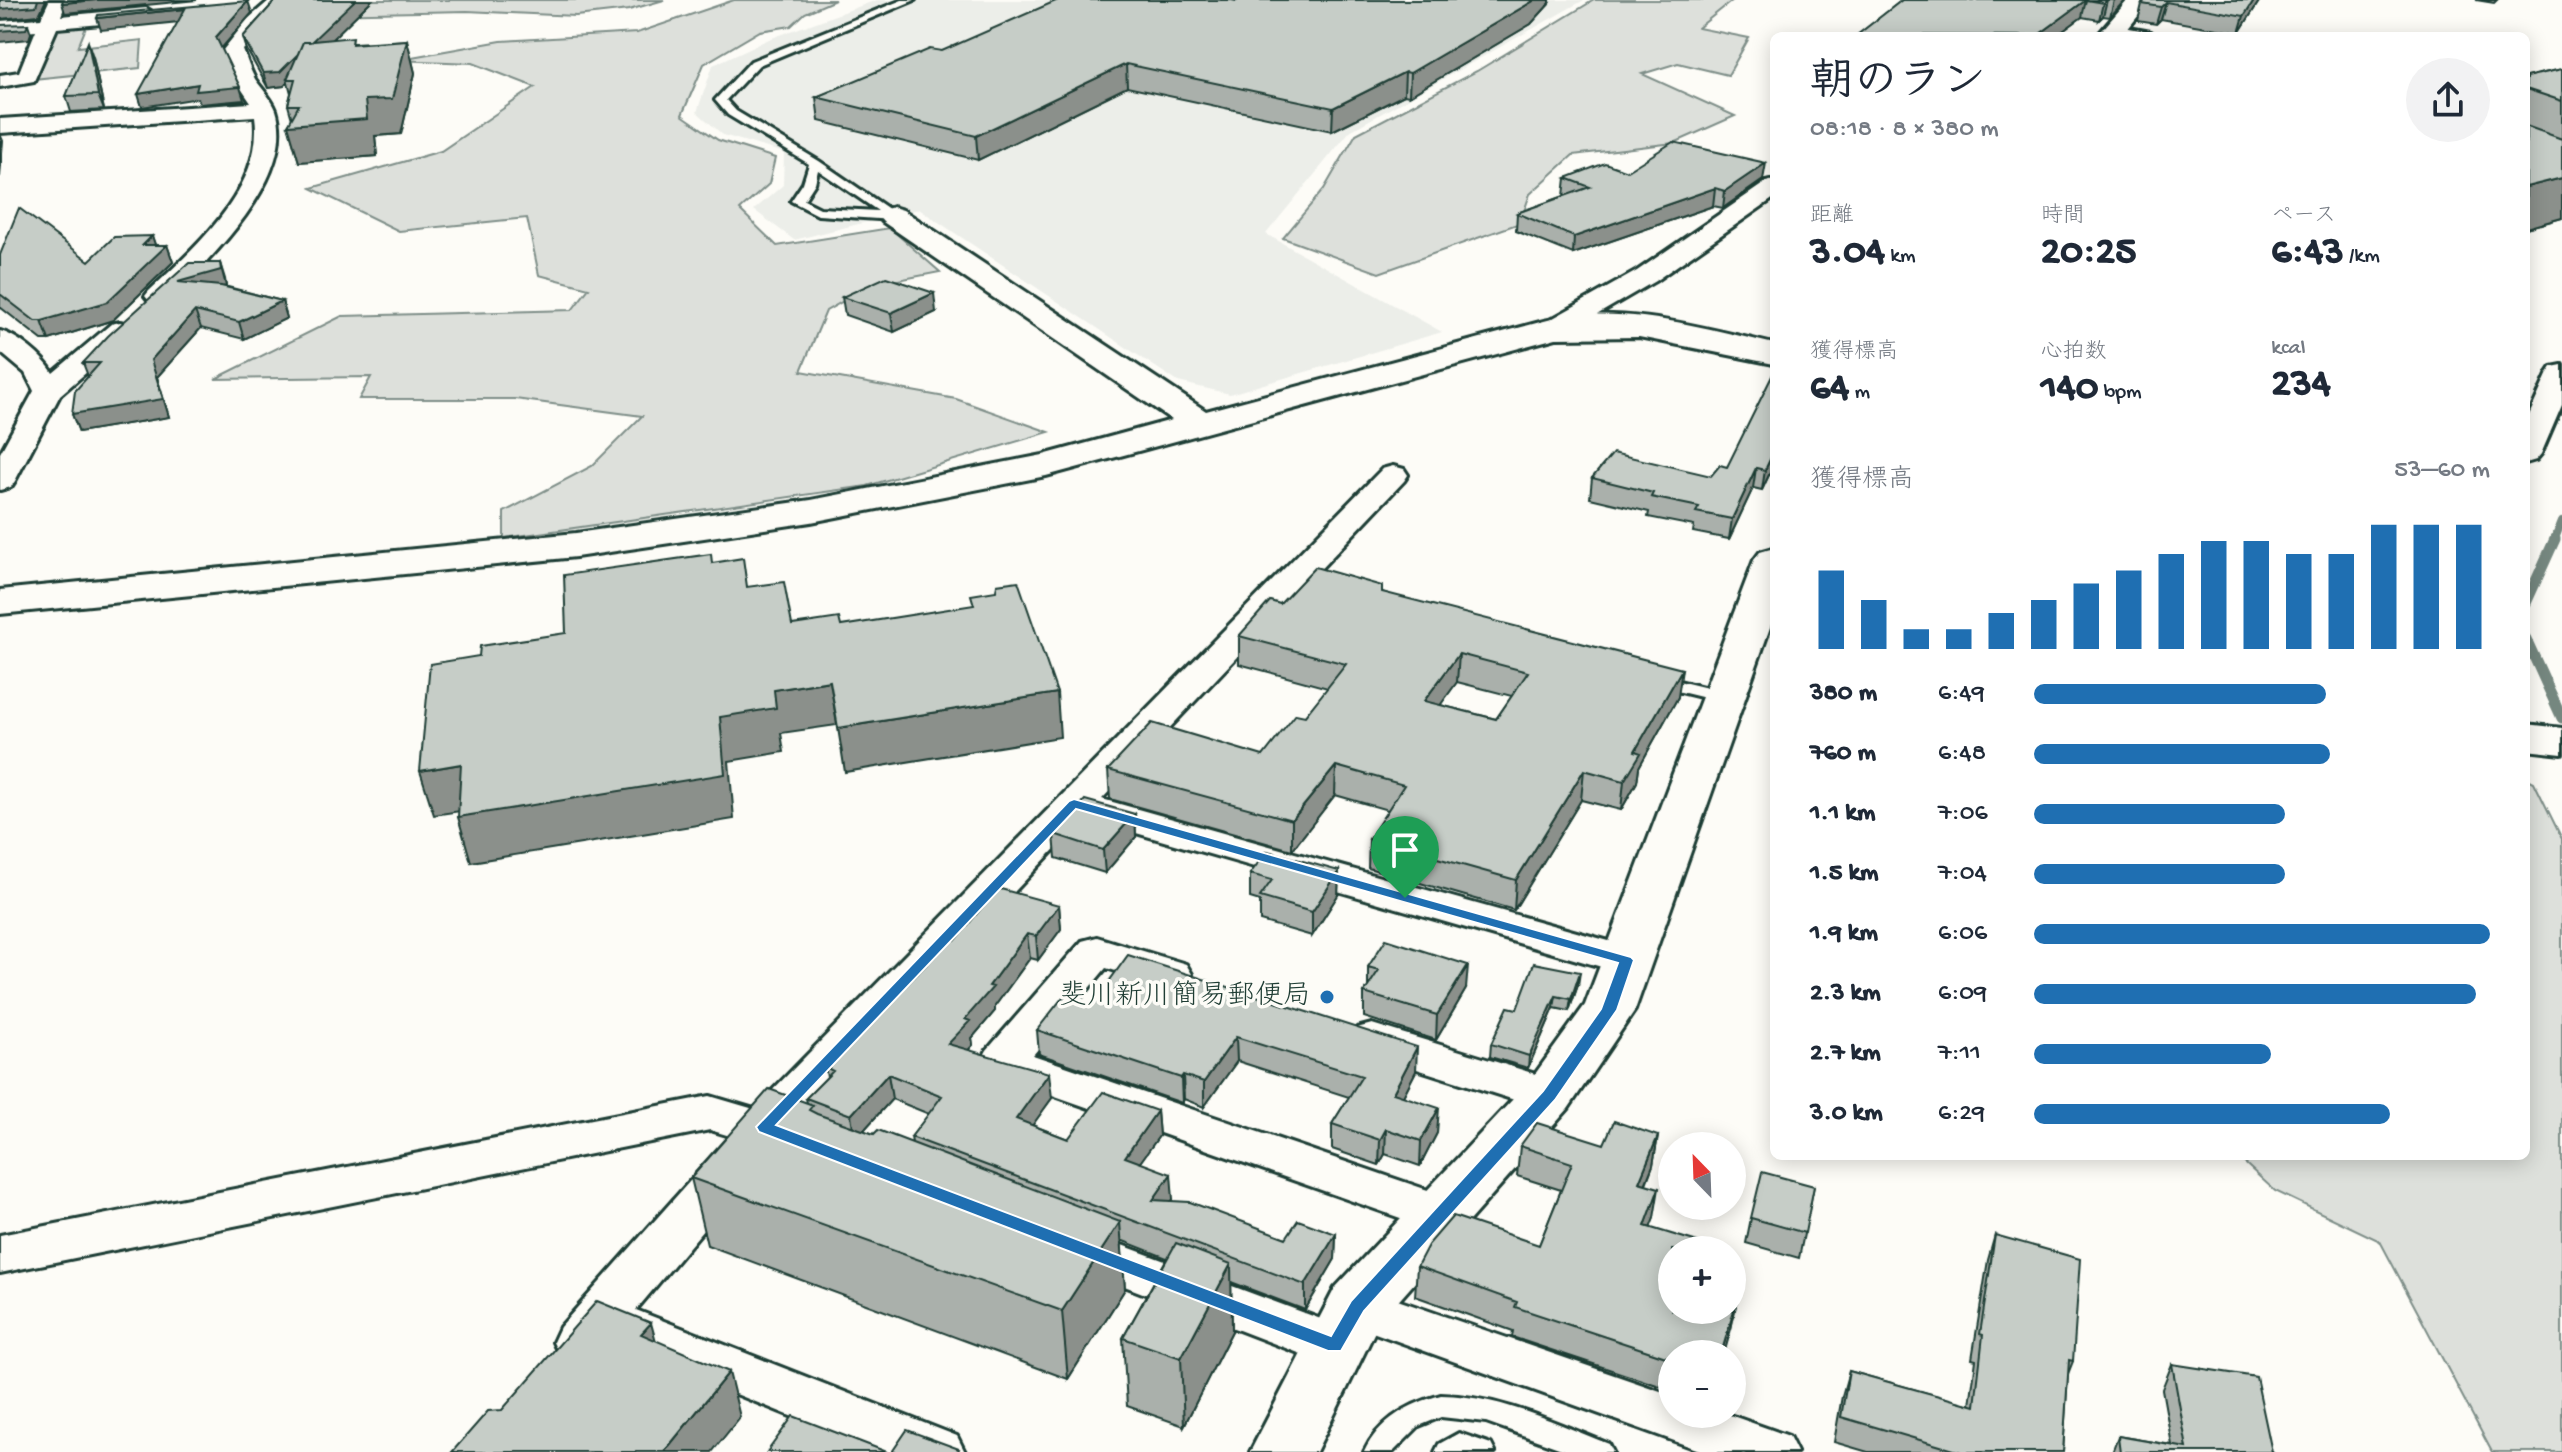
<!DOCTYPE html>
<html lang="ja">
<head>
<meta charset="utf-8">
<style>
  :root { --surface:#fff; --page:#f2f2f3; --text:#1f2937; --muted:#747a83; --accent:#1f6fb2 }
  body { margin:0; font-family:"Gochi Hand","Klee One",sans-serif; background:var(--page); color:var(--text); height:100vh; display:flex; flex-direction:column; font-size:30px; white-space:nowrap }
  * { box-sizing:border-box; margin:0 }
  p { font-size:26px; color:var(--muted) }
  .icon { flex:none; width:44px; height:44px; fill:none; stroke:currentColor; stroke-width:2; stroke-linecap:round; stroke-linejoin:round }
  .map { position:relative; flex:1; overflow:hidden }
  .drawer { position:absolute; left:1770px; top:32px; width:760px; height:1128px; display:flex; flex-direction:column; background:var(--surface); border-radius:12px; box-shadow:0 4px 20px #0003 }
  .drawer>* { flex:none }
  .needle { width:52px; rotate:337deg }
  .buttons { position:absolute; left:1658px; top:1132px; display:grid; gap:16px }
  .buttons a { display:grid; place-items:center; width:88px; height:88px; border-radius:50%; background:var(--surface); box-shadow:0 4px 20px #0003; font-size:40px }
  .pin { position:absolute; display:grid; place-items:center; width:68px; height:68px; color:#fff; margin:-82px -34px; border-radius:50% 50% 50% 0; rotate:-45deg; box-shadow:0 0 8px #0007 }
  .pin .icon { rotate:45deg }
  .round { display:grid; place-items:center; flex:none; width:84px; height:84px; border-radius:42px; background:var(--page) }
  .headline { display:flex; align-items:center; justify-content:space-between; height:136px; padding:0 40px }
  h1 { font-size:44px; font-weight:700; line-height:60px }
  .figures { display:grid; grid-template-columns:repeat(3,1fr); gap:12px; height:136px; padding:8px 40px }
  .figures div { display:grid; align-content:center }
  .figures b { font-size:40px; font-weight:700 }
  .figures small { font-size:22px; font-weight:400 }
  .figures p { font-size:22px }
  .chart { height:224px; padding:16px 40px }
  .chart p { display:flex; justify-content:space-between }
  .chart svg { width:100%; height:144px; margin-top:8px; stroke:var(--accent); stroke-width:6 }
  ul { padding:0 40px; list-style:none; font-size:26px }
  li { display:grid; grid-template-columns:128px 96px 1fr; align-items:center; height:60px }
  li i { height:20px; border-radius:10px; background:var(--accent) }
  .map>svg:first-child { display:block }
  .built { fill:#eceee9 }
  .green { fill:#dde0db; stroke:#7e8e88; stroke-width:2 }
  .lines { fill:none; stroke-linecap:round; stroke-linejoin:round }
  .stream-far1 { stroke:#75877f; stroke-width:8 }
  .stream { stroke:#75877f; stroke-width:11 }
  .lane-casing { stroke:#1f3d34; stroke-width:6 }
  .street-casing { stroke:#1f3d34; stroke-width:6 }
  .secondary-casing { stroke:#1f3d34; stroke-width:6 }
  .lane { fill:#fdfcf7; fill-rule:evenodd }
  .street { fill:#fdfcf7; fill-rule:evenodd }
  .secondary { fill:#fdfcf7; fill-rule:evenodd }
  .wall { fill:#aab0ab; stroke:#1f3d34; stroke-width:2; fill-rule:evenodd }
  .shaded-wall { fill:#8b908b; stroke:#1f3d34; stroke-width:2 }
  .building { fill:#c6cdc7; stroke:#1f3d34; stroke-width:2; fill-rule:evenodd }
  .route { fill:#1f6fb2; stroke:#fff; stroke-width:2; fill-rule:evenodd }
  .poi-dot { fill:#1f6fb2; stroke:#fdfcf7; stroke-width:3 }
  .labels { text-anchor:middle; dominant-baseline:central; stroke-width:7; stroke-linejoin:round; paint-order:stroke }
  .poi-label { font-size:28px; fill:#1f3d34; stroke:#fdfcf7; text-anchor:end }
</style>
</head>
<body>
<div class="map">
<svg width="2562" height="1452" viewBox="0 0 2562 1452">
  <rect width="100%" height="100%" fill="#fdfcf7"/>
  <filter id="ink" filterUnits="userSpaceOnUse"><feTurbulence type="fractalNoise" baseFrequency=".0125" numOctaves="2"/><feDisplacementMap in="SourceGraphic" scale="16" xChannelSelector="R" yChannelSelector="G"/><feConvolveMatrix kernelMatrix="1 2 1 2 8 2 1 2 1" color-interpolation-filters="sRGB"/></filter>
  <g filter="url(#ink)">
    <path class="built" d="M877,0H1584L1350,131L1266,234L1442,332L1230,394L1178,382L919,209L794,240L754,210L783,185L784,153L723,135L697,112L713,65L769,39Z"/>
    <path class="green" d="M340,0H664L629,10L576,16L467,11L325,14Z
      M734,0H835L805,13L791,26L760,31L704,64L682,115L718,140L775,158L769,184L740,210L777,246L890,228L940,272L872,285L826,311L801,371L956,399L1049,432L867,486L504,538V512L592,466L642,416L515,399H359L371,377L215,379L342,316L572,310L589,288L539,275L527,218L399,231L311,188L441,151L535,87L473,63L395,60L501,41L637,33Z
      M1594,0H1733L1698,28L1749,38L1728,75L1678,63L1642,74L1735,116L1674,143L1573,155L1530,194L1520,223L1379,273L1283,238L1324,189L1356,134L1477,71Z
      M89,20L78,47L142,40L140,68L33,79L58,24Z
      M2526,778L2534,782L2562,839V1452H2492L2380,1241L2275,1191L2237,1156H2526Z"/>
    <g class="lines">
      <path class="stream-far1" d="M2554,541L2562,521"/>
      <path class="stream" d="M2526,603L2555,539
        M2526,639L2562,718"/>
      <defs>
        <path id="lane" d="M902,0H915L759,65L726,100L736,111L819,161L899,216L893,220L818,215L791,201L803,183L809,164L728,115L715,100L751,61ZM818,170L878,211L820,208L804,200L815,183Z
          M1658,676L1728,693L1731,697L1722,702L1652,685L1649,681L1652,677Z
          M1441,1395C1501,1396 1555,1423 1609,1444L1613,1452H1570L1486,1422L1441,1417L1419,1426L1393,1452H1364C1379,1420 1408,1404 1441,1395Z
          M1459,1433L1491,1444L1495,1452H1435L1439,1444Z"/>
        <path id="street" d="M270,0H290L243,50C247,60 250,70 255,79C262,89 272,99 276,110C297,177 211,259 167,301H149L145,296L149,291C196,247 265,187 255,116L0,133V119L251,103L234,78L223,50L248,19Z
          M49,1H63L65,5L61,16L146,8L156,14L146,20L57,28L34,81L0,87V75L19,72L36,30L0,33V21L41,18Z
          M2113,25L2151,32L2154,36L2106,35L2103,31Z
          M1774,180V198L1655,281L1564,334H1546L1542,328L1546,322L1637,271L1766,182Z
          M120,322L129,324L133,330L129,336L60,395L15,481L11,487L0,490V453L34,391L25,373L0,352V331C18,336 43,356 53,373L111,324Z
          M2562,365V405L2541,454L2536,460L2526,463V422L2548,373L2552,367Z
          M1393,466L1404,469L1408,475L1404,481L1102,799L1641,950L1647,960L1641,970L1626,974L1084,818L797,1122L804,1124L811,1136L804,1148L788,1153L772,1148L636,1310L957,1436L965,1452H879L608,1342C593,1360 583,1365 560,1357L553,1342L560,1327L730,1136L710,1130L0,1273V1235L710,1096L754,1109L1382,469Z
          M1097,937L1186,964L1192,974L1186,984L1171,988L1106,968L1033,1055L1457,1200L1464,1213L1457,1226L1440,1232L1423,1226L987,1072L981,1061L987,1050L1082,941Z
          M1372,1024L1565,1083L1571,1095L1565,1107L1549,1111L1357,1050L1350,1039L1357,1028Z
          M1079,1229L1353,1331L1360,1346L1353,1361L1335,1367L1062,1262L1055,1248L1062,1234Z
          M1357,1286L1672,1395V1414H1727L1789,1436L1797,1452H1705L1339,1320L1332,1306L1339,1292Z"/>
        <path id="secondary" d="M2128,0H2151L2122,36H2097Z
          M893,207L903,210L1206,411L1544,321C1618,303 1701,327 1774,344V364L1639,337L1556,338L1046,476L811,522L576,557L0,614V590L576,533L811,500L1043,455L1172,420L883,222L878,216L883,210Z
          M1774,548V616L1635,1010L1568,1109L1379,1323L1316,1452H1250L1335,1288L1530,1081L1585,1005L1754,560L1760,552Z
          M2526,724L2562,728V754L2526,750Z"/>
      </defs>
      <use href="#lane" class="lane-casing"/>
      <use href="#street" class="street-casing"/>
      <use href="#secondary" class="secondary-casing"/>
      <use href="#lane" class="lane"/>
      <use href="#street" class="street"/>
      <use href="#secondary" class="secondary"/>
    </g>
    <path class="wall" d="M276,0H372L331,40L354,43L407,40L415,73L401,134L375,136L377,156L299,162L288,125L292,119L288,105L291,93L288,82L284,86L268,88L247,50L243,37Z
      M1902,0H2125L2110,17L2103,16L2099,20L2082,17L2056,36H1857Z
      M2145,0H2260L2239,33L2161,19L2156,24L2138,21L2142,4Z
      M2476,0H2497L2494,3Z
      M1550,3L1531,24L1409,96L1404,95L1332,131L1127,87L978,160L819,121L816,97L942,51Z
      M93,57L104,110L71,112L66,96Z
      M2562,69V218L2526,228V77Z
      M1627,171L1763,180L1723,208L1713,206L1573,254L1516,231L1517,213L1564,196L1566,178Z
      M152,236L155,245H167L173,262L113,320L49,340H42L0,307V255L89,261Z
      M220,263L225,279L226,286H224L282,301L287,318L244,339L201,328L157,377L169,417L79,432L72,414L88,376L83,363Z
      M842,297L936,312L894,332L845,315Z
      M1774,464L1762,490L1753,488L1729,539L1693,532L1694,526L1648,517L1649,512L1590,498L1592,478L1711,476L1727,467Z
      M1382,592L1678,697L1639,767L1637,782L1621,810L1581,800L1514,910L1368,868L1369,839L1388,810L1335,795L1292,850L1110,799L1108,770L1263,756L1305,716L1328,688L1239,664V636L1280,604ZM1457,682L1512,696L1496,719L1440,705Z
      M1135,814L1136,837L1105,873L1056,858L1054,834Z
      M1339,871L1338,895L1312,936L1260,921V901L1250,898V874Z
      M1059,905L1061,929L1038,960L1030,958L995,1006V1011L972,1038L973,1045L968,1050L1052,1098L1032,1125L1068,1139L1157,1111L1159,1136L1140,1162L1173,1199L1172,1201L1286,1238L1336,1234L1335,1259L1305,1310L1231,1282L1232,1331L1184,1426L1127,1406L1123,1338L1167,1258L1121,1240L1125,1289L1068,1379L707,1245L691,1178L807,1103L806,1098L827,1077L825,1067L956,940ZM892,1099L929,1114L911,1137L912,1143L863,1131Z
      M1368,967L1466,989L1436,1040L1364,1017V993L1368,988Z
      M1578,985L1569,1011L1554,1008L1528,1068L1490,1057L1491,1044L1517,1009Z
      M1092,1005L1416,1071L1403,1096L1437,1133L1420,1166L1385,1154L1379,1165L1332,1149V1124L1349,1097L1237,1061L1204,1107L1184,1099L1182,1103L1039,1054L1037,1030Z
      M1658,1136L1653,1165L1646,1184L1654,1218L1650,1227L1672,1310L1737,1300L1731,1329L1672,1354V1390L1512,1337L1513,1331L1415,1296L1417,1266L1539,1245L1561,1190L1517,1176L1520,1146L1604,1144Z
      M1814,1186L1799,1258L1746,1243L1751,1218Z
      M1995,1235L2073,1361L2068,1374L2063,1452H1868L1834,1442L1842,1396L1849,1371L1970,1405L1976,1360L1972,1359L1988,1260Z
      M2172,1364L2272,1452H2112L2118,1436L2172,1445L2162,1389Z"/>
    <path class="shaded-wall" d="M38,0H46L39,15L0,19V9Z
      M96,0H197L65,13L62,3Z
      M355,0H372L291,79H287L288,82L284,86L268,88L263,73Z
      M1535,0H1550V3L1531,24L1409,96L1410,73Z
      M2086,0L2082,17L2056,36H2037Z
      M2106,0H2107L2103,16L2099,20L2103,3Z
      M2114,0H2125L2110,17Z
      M2254,0H2260L2239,33L2244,16Z
      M248,1L252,13L220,50L216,37Z
      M2166,2L2161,19L2156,24L2161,7Z
      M185,9L188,21L101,30L97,18Z
      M28,24L31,33L29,39L0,42V31Z
      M407,40L415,73L401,134L375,136L377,156L299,162L288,125L365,100Z
      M88,42L93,57L104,110L98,95Z
      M1126,64L1127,87L978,160L976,136Z
      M1405,72L1404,95L1332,131L1333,108Z
      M198,84L240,87L244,100L200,104L198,98L142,107L138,94Z
      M0,134L3,141L0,177Z
      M1766,163L1763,180L1723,208L1725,191Z
      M2562,178V218L2526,228V187Z
      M1715,188L1713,206L1573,254L1574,237Z
      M152,236L158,253L167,245L173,262L113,320L49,340L42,321L143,245Z
      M220,263L226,286L183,299L178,282Z
      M934,293L936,312L894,332L891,313Z
      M282,301L287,318L244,339L239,322Z
      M195,311L201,328L157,377L169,417L79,432L72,414L151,360Z
      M1774,451V464L1762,490L1765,470Z
      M1756,468L1753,488L1729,539L1732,519Z
      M1459,654L1457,682L1423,729L1424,701Z
      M1682,669L1678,697L1639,767L1637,782L1621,810L1624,781L1635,751Z
      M830,681L837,725L781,733L784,752L729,761L734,819L471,862L458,817L720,717L774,690Z
      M1057,693L1060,737L845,772L838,728Z
      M461,764L474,809L434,815L420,771Z
      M1336,766L1335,795L1292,850V820Z
      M1584,770L1581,800L1514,910L1516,880Z
      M1135,814L1136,837L1105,873L1103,850Z
      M1339,871L1338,895L1312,936V912Z
      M1059,905L1061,929L1038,960L1036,936Z
      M1027,934L1030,958L995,1006V1011L972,1038L973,1045L951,1068L948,1044L965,1019Z
      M1468,965L1466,989L1436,1040L1437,1015Z
      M1580,972L1578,985L1569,1011L1571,999Z
      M1556,996L1554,1008L1528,1068L1529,1056Z
      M1236,1037L1237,1061L1204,1107V1082Z
      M1417,1047L1416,1071L1392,1118L1393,1093Z
      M1049,1073L1052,1098L1019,1144L1016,1119Z
      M888,1074L892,1099L855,1140L851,1115Z
      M1183,1075L1184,1099L1182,1103L1181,1078Z
      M1439,1108L1437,1133L1420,1166L1421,1141Z
      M1157,1111L1159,1136L1126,1182L1125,1157Z
      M1386,1129L1385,1154L1379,1165L1380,1140Z
      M1658,1136L1653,1165L1634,1212L1639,1182Z
      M1171,1174L1173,1199L1155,1225L1153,1200Z
      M1659,1188L1654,1218L1640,1255L1645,1226Z
      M1120,1222L1125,1289L1068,1379L1062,1311Z
      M1336,1234L1335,1259L1305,1310V1285Z
      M1231,1264L1232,1331L1184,1426L1181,1358Z
      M1737,1300L1731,1329L1724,1354H1721Z
      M651,1323L663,1367L641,1334Z
      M729,1372L740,1417L712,1452H664Z"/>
    <path class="building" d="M0,0H38L36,6L0,9Z
      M63,0H96L62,3Z
      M276,0H355L311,42H303L298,54L280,72L263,73L243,37Z
      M1058,0H1232L1236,1L1238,0H1535L1410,73L1405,72L1333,108L1126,64L976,136L816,97L930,49L942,51Z
      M1902,0H2106L2103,3L2086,0L2037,36L1857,35Z
      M2145,0H2254L2244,16L2166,2L2161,7L2142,4Z
      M248,1L216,37L240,87L196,91L198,84L138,94L185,9L97,18L98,15Z
      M28,24L26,29L0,31V25Z
      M353,37L352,44L407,40L392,99L365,100L367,119L288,125L299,105H288L295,79H287L303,42Z
      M88,42L98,95L66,96Z
      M2562,69V101L2526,89V77Z
      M2526,126L2562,139V178L2526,187Z
      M1673,142L1766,163L1725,191L1715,188L1574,237L1517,213L1590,187L1566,178L1605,163L1627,171Z
      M19,208L89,261L114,237L152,236L143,245H167L107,302L42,321H35L0,294V255Z
      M189,263H220L221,270L178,282L221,286L282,301L239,322L195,311L151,360L163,399L72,414L75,391L100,363H83L108,336Z
      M886,277L934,293L891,313L842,297Z
      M1774,372V451L1765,470L1756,468L1732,519L1696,512L1699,507L1651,497L1653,493L1592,478L1613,453L1711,476L1720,465L1727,467Z
      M711,554L712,563L743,558L747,587L784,582L792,625L839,618L841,626L974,605L971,595L996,591L997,584L1018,581L1057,693L838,728L830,681L774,690L776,708L720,717L725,774L458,817L461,764L420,771L430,664L479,656L480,646L566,633L564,575Z
      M1315,567L1382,586V592L1682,669L1635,751L1641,753L1624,781L1584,770L1516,880L1369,839L1404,785L1336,766L1292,820L1108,770L1152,723L1263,756L1296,714L1305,716L1346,664L1239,636L1270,601L1280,604ZM1459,654L1528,672L1496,719L1424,701Z
      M1085,800L1135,814L1103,850L1054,834Z
      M1267,851L1339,871L1312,912L1260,897L1272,880L1250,874Z
      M997,888L1059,905L1036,936L1027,934L989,986L993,987L965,1019L970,1021L948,1044L1049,1073L1016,1119L1068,1139L1103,1092L1157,1111L1125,1157L1171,1174L1153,1200L1190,1202L1286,1238L1298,1220L1336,1234L1305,1285L911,1137L942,1096L888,1074L851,1115L806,1098L833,1071L825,1067L951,939L956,940Z
      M1386,939L1468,965L1437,1015L1364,993L1379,970L1368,967Z
      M1128,955L1417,1047L1393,1093L1439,1108L1421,1141L1386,1129L1380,1140L1332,1124L1362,1076L1236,1037L1204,1082L1183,1075L1181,1078L1037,1030L1063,997L1092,1005Z
      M1534,963L1580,972L1571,999L1556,996L1529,1056L1491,1044L1508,1007L1517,1009Z
      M769,1089L813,1105L809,1110L817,1114L874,1134L878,1130L1120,1222L1062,1311L691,1178Z
      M1614,1121L1658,1136L1639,1182L1659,1188L1645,1226L1701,1243L1699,1250H1672V1310H1732V1298L1737,1300L1721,1354H1672V1359L1515,1307L1517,1302L1417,1266L1428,1245L1453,1216L1539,1245L1572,1163L1520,1146L1537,1123L1604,1144Z
      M1762,1172L1814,1186L1805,1233L1751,1218Z
      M1995,1235L2080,1259L2073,1361L2069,1360L2063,1452H1961L1841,1417L1849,1371L1975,1406L1983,1335L1980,1334Z
      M1176,1243L1231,1264L1181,1358L1123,1338Z
      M597,1301L651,1323L641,1334L729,1372L664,1452H452L488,1411L502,1410Z
      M2172,1364L2256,1377L2272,1452H2120L2118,1436L2187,1448Z
      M793,1416L887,1452H767Z
      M907,1430L959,1449L957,1452H892Z"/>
  </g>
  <path class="route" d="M1074,799L1631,957L1634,960L1617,1010L1555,1100L1364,1311L1341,1351H1328L759,1132L756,1127L1069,801ZM1076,809L1618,963L1601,1009L1543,1091L1351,1301L1331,1336L776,1125Z"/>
  <circle class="poi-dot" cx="1327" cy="997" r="8"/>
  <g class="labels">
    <g class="poi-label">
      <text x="1311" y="997">斐川新川簡易郵便局</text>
    </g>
  </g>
</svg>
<div class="buttons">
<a><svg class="needle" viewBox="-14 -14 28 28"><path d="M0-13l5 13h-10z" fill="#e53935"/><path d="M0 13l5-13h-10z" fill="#747a83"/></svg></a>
<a>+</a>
<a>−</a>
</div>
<div class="pin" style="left:1405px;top:898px;background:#1e9e55"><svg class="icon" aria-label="arrive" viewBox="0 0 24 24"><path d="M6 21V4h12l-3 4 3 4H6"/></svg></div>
<section class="drawer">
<div class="headline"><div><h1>朝のラン</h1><p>08:18 · 8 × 380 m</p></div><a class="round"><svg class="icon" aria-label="share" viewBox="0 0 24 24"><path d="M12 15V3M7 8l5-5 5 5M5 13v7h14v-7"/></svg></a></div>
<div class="figures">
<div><p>距離</p><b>3.04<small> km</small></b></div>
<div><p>時間</p><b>20:25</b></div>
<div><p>ペース</p><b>6:43<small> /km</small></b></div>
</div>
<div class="figures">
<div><p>獲得標高</p><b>64<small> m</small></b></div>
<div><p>心拍数</p><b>140<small> bpm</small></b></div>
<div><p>kcal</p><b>234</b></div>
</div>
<div class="chart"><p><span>獲得標高</span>53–60 m</p>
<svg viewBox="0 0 160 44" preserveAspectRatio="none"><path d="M5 44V20M15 44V29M25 44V38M35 44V38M45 44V33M55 44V29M65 44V24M75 44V20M85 44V15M95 44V11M105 44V11M115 44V15M125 44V15M135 44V6M145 44V6M155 44V6"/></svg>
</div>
<ul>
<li><b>380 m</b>6:49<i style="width:64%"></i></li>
<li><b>760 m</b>6:48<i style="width:65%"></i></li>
<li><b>1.1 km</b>7:06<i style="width:55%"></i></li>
<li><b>1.5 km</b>7:04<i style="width:55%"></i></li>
<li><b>1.9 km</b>6:06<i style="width:100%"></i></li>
<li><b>2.3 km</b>6:09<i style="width:97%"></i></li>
<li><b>2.7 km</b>7:11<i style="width:52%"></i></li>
<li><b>3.0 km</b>6:29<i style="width:78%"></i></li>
</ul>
</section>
</div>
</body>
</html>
